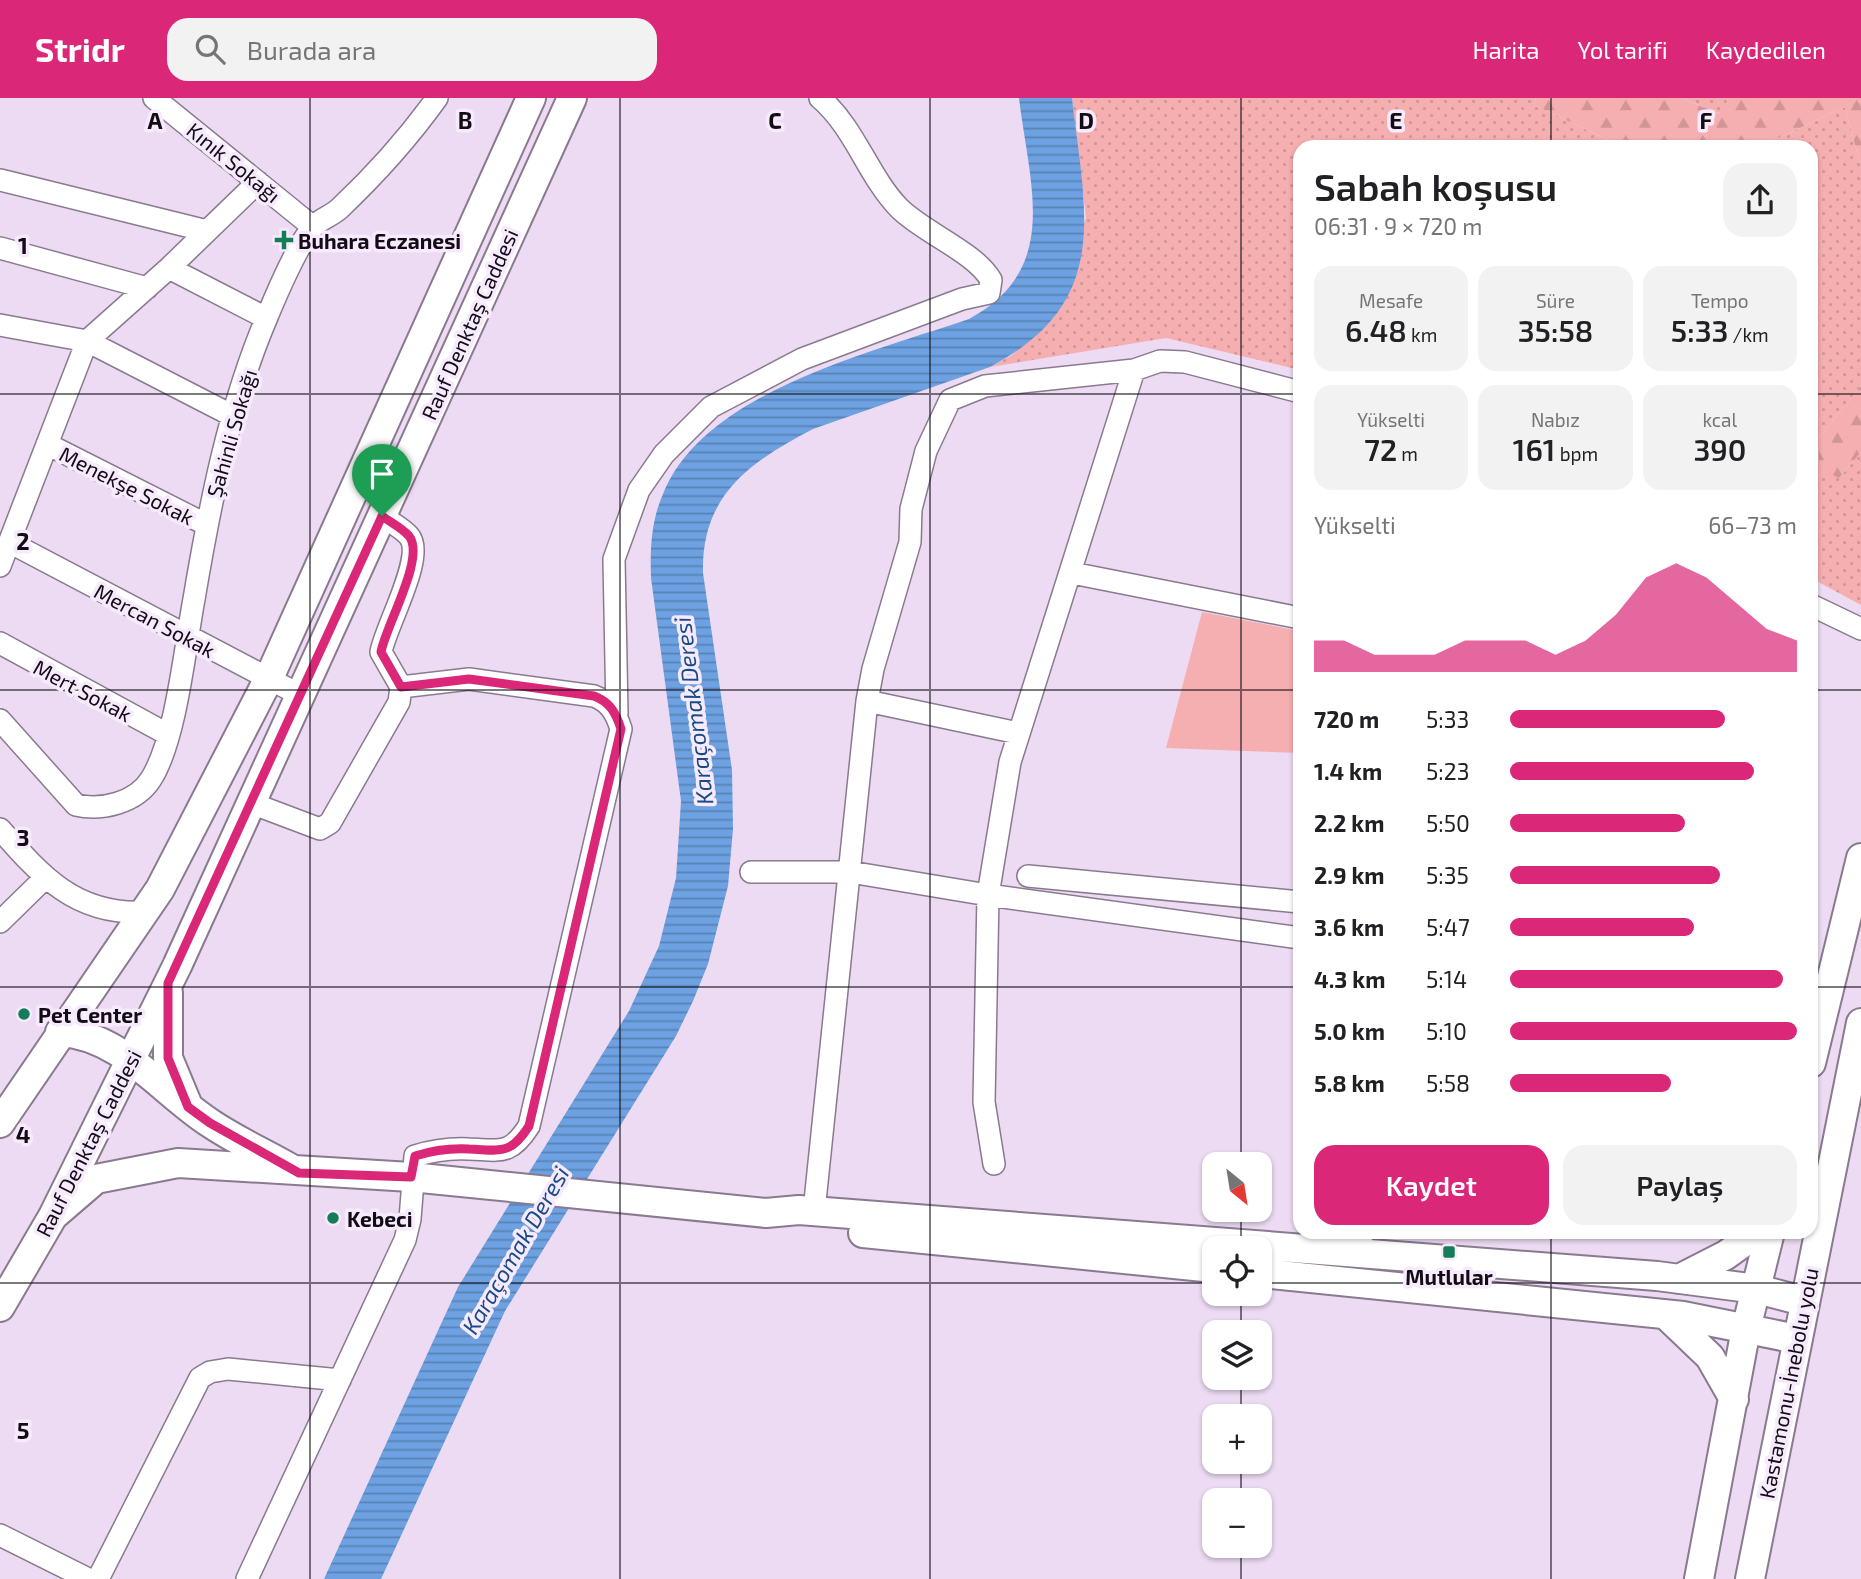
<!DOCTYPE html>
<html lang="tr">
<head>
<meta charset="utf-8">
<style>
  :root { --surface:#fff; --page:#f2f2f2; --text:#202124; --muted:#757577; --accent:#db2777 }
  body { margin:0; font-family:"Exo 2",sans-serif; background:var(--page); color:var(--text); height:100vh; display:flex; flex-direction:column; font-size:26px; white-space:nowrap }
  * { box-sizing:border-box; margin:0 }
  p { font-size:23px; color:var(--muted) }
  .icon { flex:none; width:38px; height:38px; fill:none; stroke:currentColor; stroke-width:2; stroke-linecap:round; stroke-linejoin:round }
  .map { position:relative; flex:1; overflow:hidden }
  .drawer { position:absolute; left:1293px; top:42px; width:525px; height:1099px; display:flex; flex-direction:column; background:var(--surface); border-radius:21px; box-shadow:0 2px 5px #0004 }
  .drawer>* { flex:none }
  .needle { width:46px; rotate:150deg }
  .controls { position:absolute; left:1202px; top:1054px; display:grid; gap:14px }
  .controls a { display:grid; place-items:center; width:70px; height:70px; border-radius:14px; background:var(--surface); box-shadow:0 2px 5px #0004; font-size:35px }
  .pin { position:absolute; display:grid; place-items:center; width:60px; height:60px; color:#fff; margin:-72px -30px; border-radius:50% 50% 50% 0; rotate:-45deg; box-shadow:0 0 7px #0007 }
  .pin .icon { rotate:45deg }
  .round { display:grid; place-items:center; flex:none; width:74px; height:74px; border-radius:21px; background:var(--page) }
  .headline { display:flex; align-items:center; justify-content:space-between; height:119px; padding:0 21px }
  h1 { font-size:38px; font-weight:600; line-height:52px }
  .stats { display:grid; grid-template-columns:repeat(3,1fr); gap:10px; height:119px; padding:7px 21px }
  .stats div { display:grid; align-content:center; border-radius:18px; background:var(--page); text-align:center }
  .stats b { font-size:30px; font-weight:600 }
  .stats small { font-size:19px; font-weight:400 }
  .stats p { font-size:19px }
  .chart { height:196px; padding:14px 21px }
  .chart p { display:flex; justify-content:space-between }
  .chart svg { width:100%; height:126px; margin-top:7px; fill:var(--accent); opacity:.7 }
  .primary-button { display:flex; gap:14px; margin-top:auto; padding:14px 21px }
  .primary-button a { flex:1; height:80px; border-radius:21px; background:var(--accent); color:#fff; font-size:28px; font-weight:600; line-height:80px; text-align:center }
  .primary-button a+a { background:var(--page); color:var(--text) }
  ul { padding:0 21px; list-style:none; font-size:23px }
  li { display:grid; grid-template-columns:112px 84px 1fr; align-items:center; height:52px }
  li i { height:18px; border-radius:9px; background:var(--accent) }
  header { display:flex; align-items:center; gap:42px; box-sizing:border-box; height:98px; padding:0 35px; background:var(--accent); color:#fff }
  header strong { font-size:33px }
  nav { display:flex; gap:38px; margin-inline-start:auto; font-size:24px }
  .search { width:490px; height:63px; background:var(--page); display:flex; align-items:center; gap:18px; box-sizing:border-box; padding:0 24px; border-radius:21px; color:var(--muted); font-size:26px }
  .map>svg:first-child { display:block }
  .grass { fill:url(#grass-dots) }
  .forest { fill:url(#forest-firs) }
  .park { fill:#f6afb0 }
  .water { fill:url(#water-rules) }
  .lines { fill:none; stroke-linecap:round; stroke-linejoin:round }
  .minor-casing { stroke:#897a8f; stroke-width:24 }
  .major-casing { stroke:#897a8f; stroke-width:32 }
  .minor { stroke:#fff; stroke-width:21 }
  .major { stroke:#fff; stroke-width:28 }
  .route-casing { stroke:#fff; stroke-width:14 }
  .route { stroke:#db2777; stroke-width:9 }
  .grid { fill:none; stroke:#120c14; stroke-width:2; stroke-opacity:0.55 }
  .poi-dot { fill:#147d57; stroke:#f7eafd; stroke-width:2.5 }
  .labels { text-anchor:middle; dominant-baseline:central; stroke-width:7; stroke-linejoin:round; paint-order:stroke }
  .street-label { font-size:21px; fill:#120c14; stroke:#f7eafd }
  .poi-label { font-size:21px; font-weight:bold; fill:#120c14; stroke:#f7eafd; text-anchor:start }
  .water-label { font-size:23px; font-style:italic; fill:#194c87; stroke:#f7eafd }
  .grid-label { font-size:23px; text-anchor:middle; font-weight:bold; fill:#120c14; stroke:#f7eafd; stroke-width:7; stroke-linejoin:round; paint-order:stroke }
</style>
</head>
<body>
<header>
<strong>Stridr</strong>
<div class="search"><svg class="icon" aria-label="search" viewBox="0 0 24 24"><circle cx="10" cy="10" r="6"/><path d="M15 15l6 6"/></svg>Burada ara</div>
<nav><a>Harita</a><a>Yol tarifi</a><a>Kaydedilen</a></nav>
</header>
<div class="map">
<svg width="1861" height="1481" viewBox="0 0 1861 1481">
  <defs>
    <pattern id="grass-dots" width="8" height="8" patternUnits="userSpaceOnUse" patternTransform="scale(1.75)"><rect width="8" height="8" fill="#f6afb0"/><path d="M2 2h.1M6 6h.1" fill="none" stroke="#d29596" stroke-width="1.8" stroke-linecap="round"/></pattern>
    <pattern id="forest-firs" width="22" height="20" patternUnits="userSpaceOnUse" patternTransform="scale(1.75)"><rect width="22" height="20" fill="#f6afb0"/><path d="M5 1l3.5 6h-7zM16 11l3.5 6h-7z" fill="#d29596"/></pattern>
    <pattern id="water-rules" width="6" height="5" patternUnits="userSpaceOnUse" patternTransform="scale(1.75)"><rect width="6" height="5" fill="#6da1e1"/><path d="M0 2.5h6" fill="none" stroke="#5882b5"/></pattern>
  </defs>
  <rect width="100%" height="100%" fill="#ecdbf3"/>
  <path class="grass" d="M1072,0H1536L1534,7L1623,49H1300V272L1166,240L990,269L1012,257L1049,225L1086,120Z
    M1681,0H1729L1721,16Z
    M1845,9L1861,69V288L1819,340L1839,380L1861,354V507L1811,480V49H1759Z"/>
  <path class="forest" d="M1536,0H1681L1720,16L1729,0H1861V69L1845,9L1759,49H1623L1534,7Z
    M1861,288V354L1839,380L1819,370V340Z"/>
  <path class="park" d="M1202,514L1300,533V655L1166,650Z"/>
  <path class="water" d="M1019,0H1072C1085,115 1113,204 990,269L813,331C750,364 701,397 703,475L732,672L733,731L728,788L708,866L693,903L676,938L505,1213L381,1481H324L458,1189L629,913L659,848L676,780L681,703L651,480C650,451 651,423 663,396C704,293 874,254 969,221C1062,171 1029,86 1019,0Z"/>
  <g class="lines">
    <defs>
      <path id="minor" d="M154,0L313,129
        M0,82L207,133
        M0,150L147,190
        M169,170L266,220
        M0,227L87,243L233,318
        M47,346L207,427
        M11,445L300,597
        M0,468L87,243L169,170L258,84
        M1072,475L1300,520
        M1811,507L1861,531
        M0,545L167,636
        M867,603L1018,635
        M617,616L614,461L639,392L664,356L711,309L802,261L962,201L989,195L991,182C975,154 924,135 899,110C868,78 855,30 820,0
        M0,622L76,707C101,713 136,705 151,681C176,642 185,549 194,501C210,406 229,308 267,219C276,197 298,146 313,129C319,122 331,118 339,111C374,78 409,39 437,0
        M251,705L320,731L330,725L399,604L401,589L381,554C386,527 426,458 409,438C402,430 390,424 382,418
        M0,731C42,779 76,817 144,814
        M751,774H850L988,797L1300,840
        M1028,778L1300,804
        M0,824L46,779
        M994,1066L984,1004L988,797L1010,664L1134,272
        M814,1113L867,603L873,571L910,444L911,411L926,353L950,302L985,288L1134,272L1160,263L1185,264L1300,294
        M1360,1155L1362,1134
        M0,1437L88,1481
        M98,1481L200,1280L210,1274L228,1271L340,1282
        M247,1481L405,1142L410,1121L415,1058C431,1053 451,1050 469,1051C500,1052 510,1058 529,1028L621,631C616,615 610,604 594,598L469,581L401,589"/>
      <path id="major" d="M168,895V960L188,1008
        M60,934C121,937 162,994 210,1025C235,1042 264,1055 290,1070
        M1811,965L1861,760
        M0,1025L160,791L269,580L531,0
        M53,1118L96,1081L178,1065L411,1079L766,1115L799,1112L1657,1178L1757,1191L1803,1203
        M863,1135L1214,1170
        M1260,1175L1683,1218L1797,1241
        M1679,1181L1726,1157L1758,1134
        M0,1209L53,1118L177,868L572,0
        M1665,1216L1710,1259L1734,1301
        M1699,1481L1746,1231L1770,1134
        M1750,1481L1861,925"/>
    </defs>
    <use href="#minor" class="minor-casing"/>
    <use href="#major" class="major-casing"/>
    <use href="#minor" class="minor"/>
    <use href="#major" class="major"/>
  </g>
  <g class="lines">
    <defs>
      <path id="route" d="M382,418C390,424 402,430 409,438C426,459 386,527 381,554L401,589L469,581L594,598C610,604 616,615 621,631L529,1028C510,1058 500,1052 469,1051C451,1050 431,1053 415,1058L411,1079L299,1075L210,1025L188,1009L168,960V885Z"/>
    </defs>
    <use href="#route" class="route-casing"/>
    <use href="#route" class="route"/>
  </g>
  <path class="grid" d="M310,0V1481M620,0V1481M930,0V1481M1241,0V1066M1551,0V49M0,296H1300M1811,296H1861M0,592H1300M1811,592H1861M0,889H1300M1811,889H1861M1241,1111V1150M1551,1134V1481M0,1185H1214M1260,1185H1861M1241,1195V1234M1241,1279V1318M1241,1363V1402M1241,1447V1481"/>
  <g class="poi-dot">
    <path d="M280.5 131.5h7v7h7v7h-7v7h-7v-7h-7v-7h7z"/>
    <circle cx="24" cy="916" r="7"/>
    <circle cx="333" cy="1120" r="7"/>
    <rect x="1442" y="1147" width="14" height="14" rx="3.5"/>
  </g>
  <g class="labels">
    <g class="street-label">
      <text transform="translate(234 64) rotate(39)">Kınık Sokağı</text>
      <text transform="translate(469 226) rotate(-66)">Rauf Denktaş Caddesi</text>
      <text transform="translate(231 335) rotate(-74)">Şahinli Sokağı</text>
      <text transform="translate(127 387) rotate(27)">Menekşe Sokak</text>
      <text transform="translate(155 522) rotate(28)">Mercan Sokak</text>
      <text transform="translate(83 592) rotate(28)">Mert Sokak</text>
      <text transform="translate(88 1045) rotate(-63)">Rauf Denktaş Caddesi</text>
      <text transform="translate(1788 1285) rotate(-79)">Kastamonu-İnebolu yolu</text>
    </g>
    <g class="poi-label">
      <text x="298" y="142">Buhara Eczanesi</text>
      <text x="38" y="916">Pet Center</text>
      <text x="347" y="1120">Kebeci</text>
      <text x="1449" y="1178" text-anchor="middle">Mutlular</text>
    </g>
    <g class="water-label">
      <text transform="translate(693 613) rotate(-97)">Karaçomak Deresi</text>
      <text transform="translate(515 1152) rotate(-60)">Karaçomak Deresi</text>
    </g>
  </g>
  <g class="grid-label">
    <text x="155" y="31">A</text>
    <text x="465" y="31">B</text>
    <text x="775" y="31">C</text>
    <text x="1086" y="31">D</text>
    <text x="1396" y="31">E</text>
    <text x="1706" y="31">F</text>
    <text x="23" y="156">1</text>
    <text x="23" y="452">2</text>
    <text x="23" y="748">3</text>
    <text x="23" y="1045">4</text>
    <text x="23" y="1341">5</text>
  </g>
</svg>
<div class="controls">
<a><svg class="needle" viewBox="-14 -14 28 28"><path d="M0-13l5 13h-10z" fill="#e53935"/><path d="M0 13l5-13h-10z" fill="#757577"/></svg></a>
<a><svg class="icon" aria-label="locate" viewBox="0 0 24 24"><circle cx="12" cy="12" r="6"/><path d="M12 2v4M12 18v4M2 12h4M18 12h4"/></svg></a>
<a><svg class="icon" aria-label="layers" viewBox="0 0 24 24"><path d="M12 4l9 5-9 5-9-5zM3 14l9 5 9-5"/></svg></a>
<a>+</a>
<a>−</a>
</div>
<div class="pin" style="left:382px;top:418px;background:#1e9e55"><svg class="icon" aria-label="arrive" viewBox="0 0 24 24"><path d="M6 21V4h12l-3 4 3 4H6"/></svg></div>
<section class="drawer">
<div class="headline"><div><h1>Sabah koşusu</h1><p>06:31 · 9 × 720 m</p></div><a class="round"><svg class="icon" aria-label="share" viewBox="0 0 24 24"><path d="M12 15V3M7 8l5-5 5 5M5 13v7h14v-7"/></svg></a></div>
<div class="stats">
<div><p>Mesafe</p><b>6.48<small> km</small></b></div>
<div><p>Süre</p><b>35:58</b></div>
<div><p>Tempo</p><b>5:33<small> /km</small></b></div>
</div>
<div class="stats">
<div><p>Yükselti</p><b>72<small> m</small></b></div>
<div><p>Nabız</p><b>161<small> bpm</small></b></div>
<div><p>kcal</p><b>390</b></div>
</div>
<div class="chart"><p><span>Yükselti</span>66–73 m</p>
<svg viewBox="0 0 160 44" preserveAspectRatio="none"><path d="M0 44V33L10 33L20 38L30 38L40 38L50 33L60 33L70 33L80 38L90 33L100 24L110 11L120 6L130 11L140 20L150 29L160 33V44z"/></svg>
</div>
<ul>
<li><b>720 m</b>5:33<i style="width:75%"></i></li>
<li><b>1.4 km</b>5:23<i style="width:85%"></i></li>
<li><b>2.2 km</b>5:50<i style="width:61%"></i></li>
<li><b>2.9 km</b>5:35<i style="width:73%"></i></li>
<li><b>3.6 km</b>5:47<i style="width:64%"></i></li>
<li><b>4.3 km</b>5:14<i style="width:95%"></i></li>
<li><b>5.0 km</b>5:10<i style="width:100%"></i></li>
<li><b>5.8 km</b>5:58<i style="width:56%"></i></li>
</ul>
<div class="primary-button"><a>Kaydet</a><a>Paylaş</a></div>
</section>
</div>
</body>
</html>
